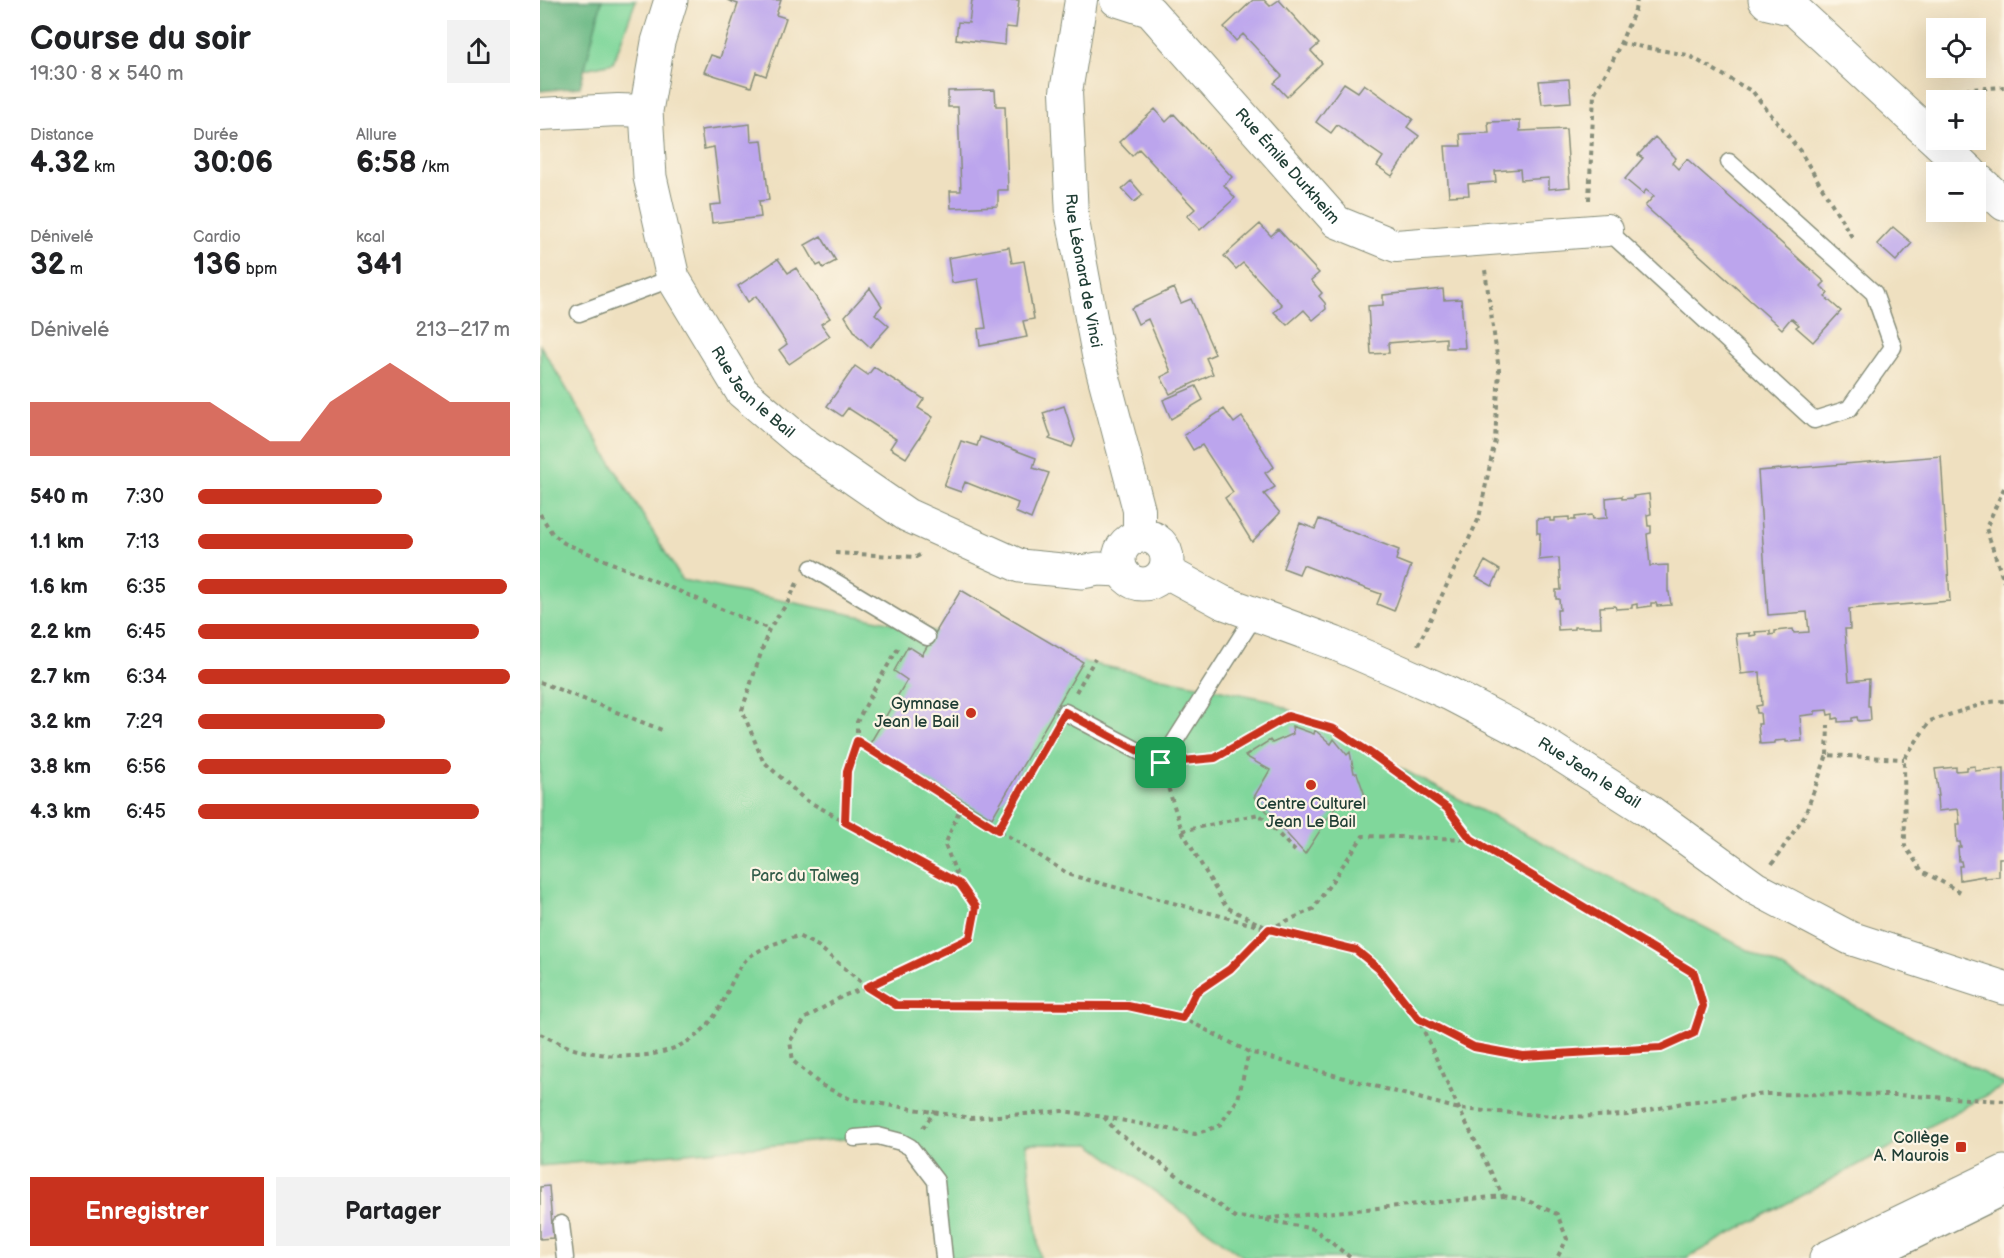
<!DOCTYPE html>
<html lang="fr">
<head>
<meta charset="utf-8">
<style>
  :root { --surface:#fff; --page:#f2f2f2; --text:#202124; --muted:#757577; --accent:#c8321e }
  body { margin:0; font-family:"Balsamiq Sans",sans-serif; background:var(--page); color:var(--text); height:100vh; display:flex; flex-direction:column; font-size:22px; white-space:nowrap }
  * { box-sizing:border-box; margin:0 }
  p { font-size:20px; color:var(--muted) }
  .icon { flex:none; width:33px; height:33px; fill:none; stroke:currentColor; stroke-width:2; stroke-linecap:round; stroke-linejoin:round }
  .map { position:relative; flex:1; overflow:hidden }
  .drawer { display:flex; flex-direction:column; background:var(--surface); width:540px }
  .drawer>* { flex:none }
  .buttons { position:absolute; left:1386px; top:18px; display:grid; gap:12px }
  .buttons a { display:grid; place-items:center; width:60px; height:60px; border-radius:0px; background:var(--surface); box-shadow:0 6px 24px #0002; font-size:30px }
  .pin { position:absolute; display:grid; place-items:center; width:51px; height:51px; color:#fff; margin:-26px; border-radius:12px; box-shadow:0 3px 9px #0006 }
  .round { display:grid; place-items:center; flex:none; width:63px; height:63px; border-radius:0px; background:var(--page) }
  .head { display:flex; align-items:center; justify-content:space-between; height:102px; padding:0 30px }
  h1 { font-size:33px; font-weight:800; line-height:45px }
  .figures { display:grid; grid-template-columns:repeat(3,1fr); gap:9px; height:102px; padding:6px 30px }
  .figures div { display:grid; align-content:center }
  .figures b { font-size:30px; font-weight:800 }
  .figures small { font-size:16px; font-weight:400 }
  .figures p { font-size:16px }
  .chart { height:168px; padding:12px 30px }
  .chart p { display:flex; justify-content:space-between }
  .chart svg { width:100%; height:108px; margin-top:6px; fill:var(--accent); opacity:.7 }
  .primary-button { display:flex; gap:12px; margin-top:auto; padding:12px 30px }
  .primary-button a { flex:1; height:69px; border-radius:0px; background:var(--accent); color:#fff; font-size:24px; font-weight:800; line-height:69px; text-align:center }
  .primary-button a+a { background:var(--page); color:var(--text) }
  ul { padding:0 30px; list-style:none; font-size:20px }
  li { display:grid; grid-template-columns:96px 72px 1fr; align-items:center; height:45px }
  li i { height:15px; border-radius:8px; background:var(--accent) }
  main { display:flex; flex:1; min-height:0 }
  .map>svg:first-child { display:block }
  .green { fill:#80d79b; stroke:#508a68; stroke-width:1.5 }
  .forest { fill:#68b883; stroke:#447a5c; stroke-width:1.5 }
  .building { fill:#bca5ed }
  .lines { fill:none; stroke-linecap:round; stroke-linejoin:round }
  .lane-casing { stroke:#878e7a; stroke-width:19 }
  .street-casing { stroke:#878e7a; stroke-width:34 }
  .secondary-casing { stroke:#878e7a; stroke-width:35 }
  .path { stroke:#878e7a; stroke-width:4; stroke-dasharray:4.5 4.5; stroke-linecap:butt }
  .lane { stroke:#fff; stroke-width:16 }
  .street { stroke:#fff; stroke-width:32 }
  .secondary { stroke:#fff; stroke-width:33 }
  .route-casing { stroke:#fff; stroke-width:12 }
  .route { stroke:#c8321e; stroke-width:8 }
  .poi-dot { fill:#c8321e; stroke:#fcf5e5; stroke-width:2 }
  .labels { text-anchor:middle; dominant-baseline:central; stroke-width:4.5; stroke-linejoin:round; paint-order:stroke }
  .street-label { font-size:16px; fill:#1f3d34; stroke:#fcf5e5 }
  .poi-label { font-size:16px; fill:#1f3d34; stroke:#fcf5e5; text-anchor:end }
  .park-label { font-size:16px; fill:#325c49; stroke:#fcf5e5 }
</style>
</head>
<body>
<main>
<section class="drawer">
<div class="head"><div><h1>Course du soir</h1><p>19:30 · 8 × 540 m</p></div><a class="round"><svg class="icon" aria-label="share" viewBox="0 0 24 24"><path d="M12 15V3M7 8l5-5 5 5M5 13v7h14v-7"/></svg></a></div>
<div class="figures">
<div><p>Distance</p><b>4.32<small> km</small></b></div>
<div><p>Durée</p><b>30:06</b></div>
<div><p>Allure</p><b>6:58<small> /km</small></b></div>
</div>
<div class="figures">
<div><p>Dénivelé</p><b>32<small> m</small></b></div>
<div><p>Cardio</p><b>136<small> bpm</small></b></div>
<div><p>kcal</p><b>341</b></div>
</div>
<div class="chart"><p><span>Dénivelé</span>213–217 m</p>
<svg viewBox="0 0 160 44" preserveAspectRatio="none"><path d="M0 44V22L10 22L20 22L30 22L40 22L50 22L60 22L70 30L80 38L90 38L100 22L110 14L120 6L130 14L140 22L150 22L160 22V44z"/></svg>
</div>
<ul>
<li><b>540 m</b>7:30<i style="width:59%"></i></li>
<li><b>1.1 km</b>7:13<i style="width:69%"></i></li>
<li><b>1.6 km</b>6:35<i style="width:99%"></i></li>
<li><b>2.2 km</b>6:45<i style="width:90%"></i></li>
<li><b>2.7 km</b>6:34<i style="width:100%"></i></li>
<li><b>3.2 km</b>7:29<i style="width:60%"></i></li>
<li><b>3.8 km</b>6:56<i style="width:81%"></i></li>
<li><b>4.3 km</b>6:45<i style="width:90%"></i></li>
</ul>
<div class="primary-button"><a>Enregistrer</a><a>Partager</a></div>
</section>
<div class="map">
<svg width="1464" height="1258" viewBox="0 0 1464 1258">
  <rect width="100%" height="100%" fill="#fcf5e5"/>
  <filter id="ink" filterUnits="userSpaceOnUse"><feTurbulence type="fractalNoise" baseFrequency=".0167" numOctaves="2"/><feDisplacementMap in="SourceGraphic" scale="12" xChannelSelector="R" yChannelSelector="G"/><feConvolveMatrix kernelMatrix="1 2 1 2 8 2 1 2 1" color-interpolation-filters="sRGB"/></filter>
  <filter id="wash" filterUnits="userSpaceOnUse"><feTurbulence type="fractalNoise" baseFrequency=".008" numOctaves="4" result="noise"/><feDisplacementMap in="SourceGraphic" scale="24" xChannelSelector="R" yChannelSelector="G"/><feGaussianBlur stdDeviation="1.35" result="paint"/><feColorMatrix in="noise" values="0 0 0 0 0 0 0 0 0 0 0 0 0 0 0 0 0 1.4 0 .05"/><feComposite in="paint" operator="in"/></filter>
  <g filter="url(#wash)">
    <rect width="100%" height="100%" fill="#efe0c0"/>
    <path class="green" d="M0,0H96L73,63L0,78Z
      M0,345L142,580L730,700L1464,1084V1086L1146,1258H705L550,1144H486L500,1258H404L396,1181L370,1147L338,1136L0,1166Z"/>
    <path class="forest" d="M0,0H62L40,87L0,91Z"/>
    <g id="blocks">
      <path class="building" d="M187,0H241L236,15L246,18L226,76L216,72L211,87L164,72L171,55L180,58L198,4Z
        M432,0H479L476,28L466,27L465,45L416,39L418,22L429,23Z
        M713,0H724L730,6L739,0L779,44L771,51L782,63L747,97L734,83L742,76L703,34L696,41L684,27Z
        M1029,79L1031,102L1002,104L999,81Z
        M804,83L818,92L824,84L873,119L867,127L879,136L852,176L837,166L843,157L797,125L791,133L776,122Z
        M455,90L456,106H465L468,190H458V206L411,208L410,191H421L418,107H408V91Z
        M615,109L626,122L634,114L692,177L684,185L695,198L660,230L647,216L655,209L599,149L592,156L579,142Z
        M980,121V131L1026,129L1030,187L1009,189V178L981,180L980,169L955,171L956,182L928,184L929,195L909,196L905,146H921L920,134L949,133L948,122Z
        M210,124L211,141L222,140L229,200L219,201L221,217L172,223L170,205L181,204L174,147L164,149L161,130Z
        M1115,137L1136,158L1132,163L1138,169L1147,159L1285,282L1281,286L1288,293L1285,297L1301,311L1273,342L1256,327L1259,325L1251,318L1242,329L1105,206L1114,196L1106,190L1103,194L1085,179L1103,158L1098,155Z
        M591,181L603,195L594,202L582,189Z
        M720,224L731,236L738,229L779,273L771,280L782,293L779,296L785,303L786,309L773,320L764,310L747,325L734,312L742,305L703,263L696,269L684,256Z
        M1353,227L1372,243L1356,261L1337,244Z
        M281,236L296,261L283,268L281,264L277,266L265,245Z
        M469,247L472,263L484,261L494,319L483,321L487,337L440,346L438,329L446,328L438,279L412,283L408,258Z
        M238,259L248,273L256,268L290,318L281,324L290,336L249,364L239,350L247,344L216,296L208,302L198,286Z
        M330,288L342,306L335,314L349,326L330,347L316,334L305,316Z
        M634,288L641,303L651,299L675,354L666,358L673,374L630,394L621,377L631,372L608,319L598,324L591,308Z
        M903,289L904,300L921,299L925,348H906V338L848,343L849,353L831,354L828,306L843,305V295Z
        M315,366L328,375L334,367L384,399L378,408L393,417L366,458L350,448L356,439L308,408L302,416L287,406Z
        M656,386L663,400L631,419L623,400Z
        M524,406L535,440L532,447L509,439L511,437L503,413Z
        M684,409L694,423L702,417L734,467L725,473L735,487L724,494L740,513L712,542L685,498L693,492L662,445L653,450L644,435Z
        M440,437L496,458L493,468L509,473L491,519L475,512L478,503L425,482L421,492L404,486L421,441L437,446Z
        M1401,456L1410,601L1309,609L1310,629H1305L1309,681L1329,679L1328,706H1330L1331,720L1318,721L1317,717L1312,718V721L1298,722V718L1293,719V714L1288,715L1287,710L1275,711V714L1260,716L1262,741L1246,742V740L1235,741V743L1220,744L1218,724H1221L1220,713H1217L1216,706L1222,705L1220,672L1201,674L1196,634L1210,633V636L1216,635L1215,632L1230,631V635L1235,634V631L1253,629L1254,633L1269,632L1267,612L1228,615L1218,471Z
        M1109,494L1111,514L1107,515L1108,526H1111V533L1107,534L1110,566L1128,565V592H1129L1131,605L1117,606L1116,603H1111V606L1097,608V604L1092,605V608L1076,609L1075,606L1060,607L1061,627H1034V629L1018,630L1017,610H1020L1019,599H1016V590H1021L1019,558L999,560L1000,533H997V519L1010,518V521H1015V518L1029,517V520H1035V517L1052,515L1053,519L1067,518L1066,498L1082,496V499L1094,498L1093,496Z
        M779,519L859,550L856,560L871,566L854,611L837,604L841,594L802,580L763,565L759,574L743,568L760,523L775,529Z
        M945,561L960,570L952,586L936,577Z
        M421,590L543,662L452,818L329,745L367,680L354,671L368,646L382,655Z
        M752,726L774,734L775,730L791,744L794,739L807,755L810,752L814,773H817L828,804L817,806V802L796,806L765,854L714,797L730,770L705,756L730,740L732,743L753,734Z
        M1435,766V771L1464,768V858H1459V877L1444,878V876L1420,880L1419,866H1422L1421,861H1419L1418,847H1421L1420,842H1417L1416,824H1420L1418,809L1398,811L1397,796H1399L1395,769L1416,767V771L1427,770V767Z
        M9,1186L13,1238L0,1239V1187Z"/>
    </g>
  </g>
  <g filter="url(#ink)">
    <use href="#blocks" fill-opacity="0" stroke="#878e7a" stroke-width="1.5"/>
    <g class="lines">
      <defs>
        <path id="lane" d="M1067,230L1274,420L1309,409L1353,347L1334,293L1189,162
          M39,313L133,278
          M272,568L387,637
          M525,712L621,763L715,615
          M315,1138L338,1136L361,1142L370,1147L396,1181L404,1258
          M21,1224L25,1258
          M1309,1252L1346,1255L1464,1197"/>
        <g id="street">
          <path id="s1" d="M541,0L526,92L532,216L558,355L599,510V536"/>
          <path id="s2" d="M576,0L610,11L797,222L856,246L1067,230"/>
          <path d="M0,114L78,110L106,111"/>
        </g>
        <g id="secondary">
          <path id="s3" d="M131,0L118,42L106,111L110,177L133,278L202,392L261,442L367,515L480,566L542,572L558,569L581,570"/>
          <path d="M1225,0L1228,3L1254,9"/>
          <path d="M1252,0L1254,9L1430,172"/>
          <path d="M1436,178L1464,204"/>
          <circle cx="603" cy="560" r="24"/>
          <path id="s4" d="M625,571L682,602L794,643L863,673L910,694L996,739L1106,809L1215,888L1310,938L1464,988"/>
          <path d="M1286,1258L1464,1172"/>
        </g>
      </defs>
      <use href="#lane" class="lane-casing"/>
      <use href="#street" class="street-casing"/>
      <use href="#secondary" class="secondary-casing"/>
      <path class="path" d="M1080,43L1148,55L1213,92L1260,151L1312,237V240
        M1401,100L1415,90L1464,87
        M1049,200L1054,94L1073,60L1095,10L1097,0
        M1464,488L1446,528L1464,582
        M0,514L12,533L24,543L229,629
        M295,553L376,557L380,555
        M257,583L248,602L229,629L202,710L223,761L264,799L420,884L436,907L430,938L327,987L303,996L266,1018L250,1041L253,1061L281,1085L310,1099L431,1118L523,1111L564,1117L577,1132L695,1217L721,1219L963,1196L919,1109L878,1018L839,969L816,950L729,929L686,907L642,831L627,784
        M878,645L939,518L955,440L959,370L945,270
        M0,682L122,730
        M536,692L555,659
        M317,741V722L339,680L359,647
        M1287,755L1288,725
        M651,760L675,758L748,716L794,729L826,750L907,808L931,839L1154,973L1163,1006L1154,1033L1121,1048L983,1056L935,1047L878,1018
        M305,822L307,771L317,741L530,875L729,929L690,969L656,992L643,1018
        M458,830L515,730
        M642,831L719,814L755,851
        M1232,864L1265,815L1287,755L1364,759
        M420,883L405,845L421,806
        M1420,892L1382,871L1365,846L1364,759L1390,721L1449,702L1464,701
        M729,929L773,909L823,836L930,839
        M0,1034C12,1039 25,1047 38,1050C85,1061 142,1061 173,1018C186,1001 191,978 204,962C214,950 243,940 258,936L278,946L327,987L356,1005L588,1006L643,1018L709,1052L919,1109L1026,1117L1088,1115L1147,1102L1227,1094L1358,1095L1464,1101
        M564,1117L655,1134L679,1126L698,1099L709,1052
        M383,1128L395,1111
        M963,1196L986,1200L1017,1214L1027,1239L1017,1258
        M726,1220L774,1229L811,1258"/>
      <use href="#lane" class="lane"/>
      <use href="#street" class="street"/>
      <use href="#secondary" class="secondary"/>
    </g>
  </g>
  <g class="lines" filter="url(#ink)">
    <defs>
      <path id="route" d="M525,712L621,763L675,758L748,716L794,729L826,750L907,808L931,839L1154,973L1163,1006L1154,1033L1121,1048L983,1056L934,1047L878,1018L839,969L816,950L729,929L690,969L656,992L643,1018L588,1006L356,1005L327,987L430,938L436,907L420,884L305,822L307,771L317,741L458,830Z"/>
    </defs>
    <use href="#route" class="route-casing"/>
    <use href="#route" class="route"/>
  </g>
  <g class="poi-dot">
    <circle cx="431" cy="713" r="6"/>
    <circle cx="771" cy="785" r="6"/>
    <rect x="1415" y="1141" width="12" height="12" rx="3"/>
  </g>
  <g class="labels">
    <g class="street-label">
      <text stroke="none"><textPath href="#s2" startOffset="243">Rue Émile Durkheim</textPath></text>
      <text stroke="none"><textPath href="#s1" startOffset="273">Rue Léonard de Vinci</textPath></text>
      <text stroke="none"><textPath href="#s3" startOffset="424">Rue Jean le Bail</textPath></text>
      <text stroke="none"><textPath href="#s4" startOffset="471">Rue Jean le Bail</textPath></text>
    </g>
    <g class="poi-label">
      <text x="419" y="704">Gymnase<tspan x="419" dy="18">Jean le Bail</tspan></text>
      <text x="771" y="804" text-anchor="middle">Centre Culturel<tspan x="771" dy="18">Jean Le Bail</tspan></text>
      <text x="1409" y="1138">Collège<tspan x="1409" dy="18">A. Maurois</tspan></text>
    </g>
    <g class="park-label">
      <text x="265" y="876">Parc du Talweg</text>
    </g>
  </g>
</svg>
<div class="buttons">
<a><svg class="icon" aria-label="locate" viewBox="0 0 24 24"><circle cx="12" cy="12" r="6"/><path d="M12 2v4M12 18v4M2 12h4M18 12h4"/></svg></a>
<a>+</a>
<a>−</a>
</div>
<div class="pin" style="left:621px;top:763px;background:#1e9e55"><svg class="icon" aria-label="arrive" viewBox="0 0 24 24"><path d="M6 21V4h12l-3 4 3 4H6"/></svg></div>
</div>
</main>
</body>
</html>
